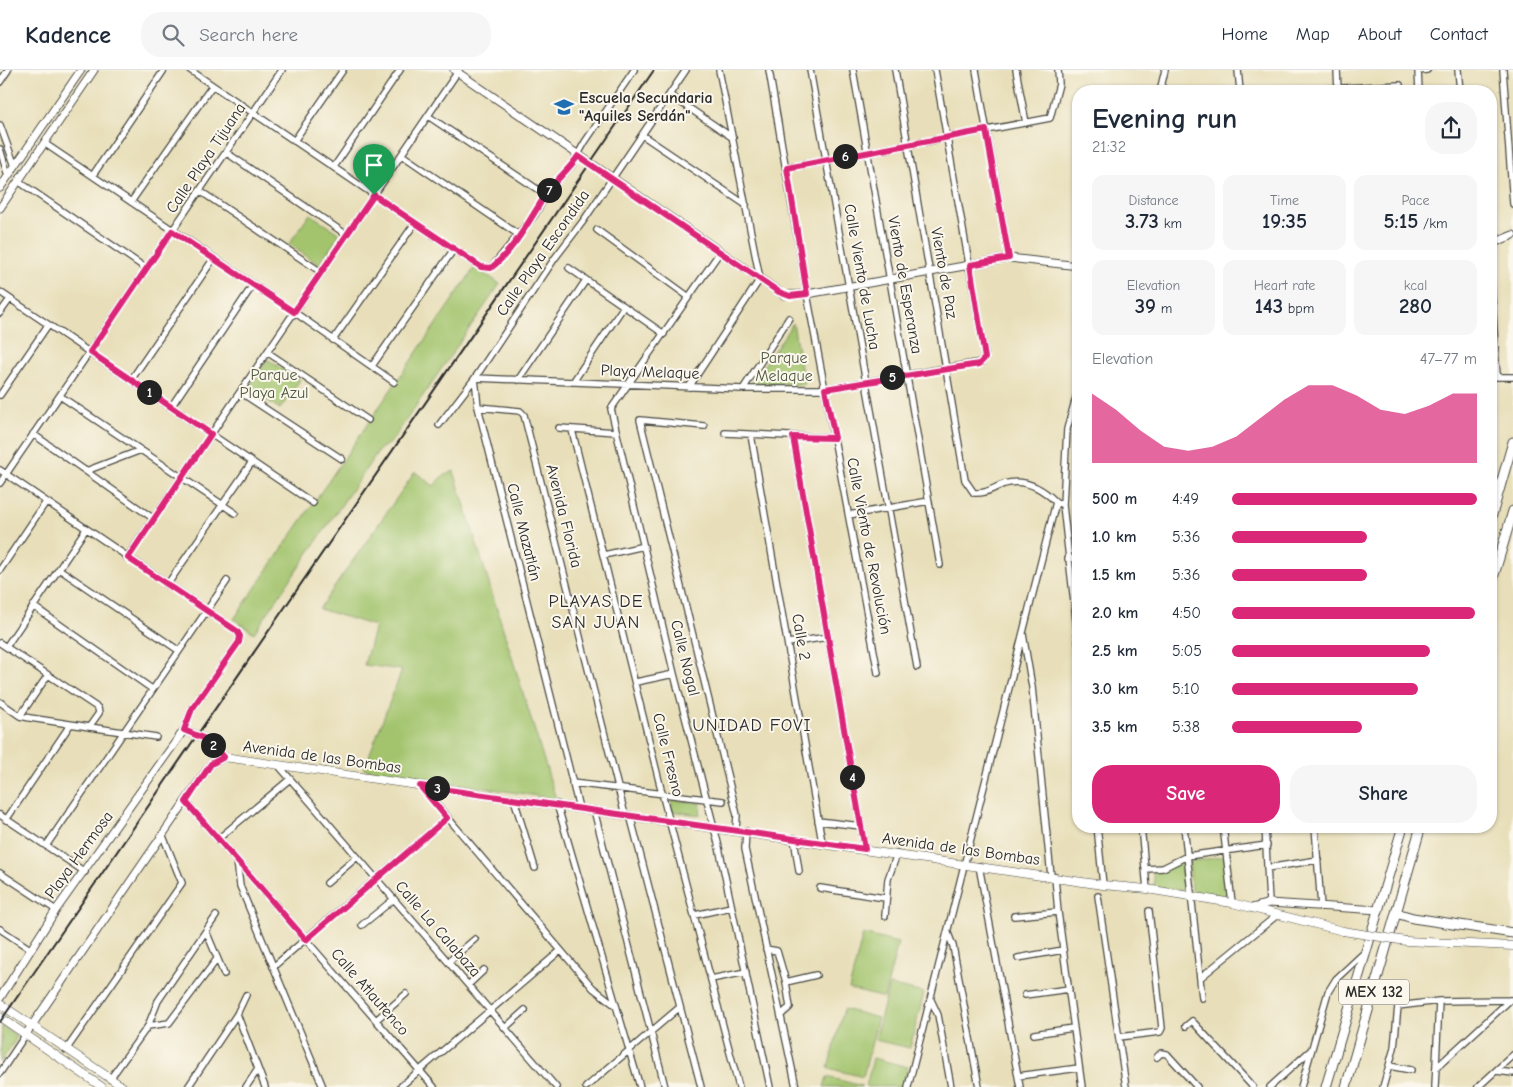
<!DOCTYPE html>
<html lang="en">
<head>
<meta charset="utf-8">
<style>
  :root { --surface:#fff; --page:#f6f6f7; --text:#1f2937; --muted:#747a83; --line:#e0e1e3; --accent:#db2777 }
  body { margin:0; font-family:"Comic Neue",sans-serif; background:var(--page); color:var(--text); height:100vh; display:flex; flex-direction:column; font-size:19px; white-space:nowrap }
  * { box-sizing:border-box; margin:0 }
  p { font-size:16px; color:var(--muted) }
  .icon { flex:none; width:28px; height:28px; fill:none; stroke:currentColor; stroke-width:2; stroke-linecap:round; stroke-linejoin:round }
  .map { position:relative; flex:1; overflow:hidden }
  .panel { position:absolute; left:1072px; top:15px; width:425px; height:748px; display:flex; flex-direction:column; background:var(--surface); border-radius:20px; box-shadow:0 1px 4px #0004 }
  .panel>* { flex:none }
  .pin { position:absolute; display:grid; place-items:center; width:42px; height:42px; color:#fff; margin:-51px -21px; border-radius:50% 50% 50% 0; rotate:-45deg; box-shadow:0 0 5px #0007 }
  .pin .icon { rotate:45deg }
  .km { position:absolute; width:25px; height:25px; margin:-12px; border-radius:50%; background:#222; color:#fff; font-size:14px; line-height:25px; text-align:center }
  .round { display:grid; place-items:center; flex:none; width:52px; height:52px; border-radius:20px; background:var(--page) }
  .head { display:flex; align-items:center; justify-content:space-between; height:85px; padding:0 20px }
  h1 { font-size:28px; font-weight:600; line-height:38px }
  .stats { display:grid; grid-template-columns:repeat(3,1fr); gap:8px; height:85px; padding:5px 20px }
  .stats div { display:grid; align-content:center; border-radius:12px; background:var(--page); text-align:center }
  .stats b { font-size:21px; font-weight:600 }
  .stats small { font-size:14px; font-weight:400 }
  .stats p { font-size:14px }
  .chart { height:140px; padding:10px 20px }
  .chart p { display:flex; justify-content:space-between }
  .chart svg { width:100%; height:90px; margin-top:5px; fill:var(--accent); opacity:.7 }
  .cta { display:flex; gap:10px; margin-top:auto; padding:10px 20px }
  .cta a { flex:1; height:58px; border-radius:20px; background:var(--accent); color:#fff; font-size:20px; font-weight:600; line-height:58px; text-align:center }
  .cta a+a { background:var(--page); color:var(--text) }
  ul { padding:0 20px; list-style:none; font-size:16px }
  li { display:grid; grid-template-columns:80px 60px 1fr; align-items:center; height:38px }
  li i { height:12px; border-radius:6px; background:var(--accent) }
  header { display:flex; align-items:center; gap:30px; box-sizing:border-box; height:70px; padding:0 25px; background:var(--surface); border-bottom:1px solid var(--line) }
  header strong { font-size:24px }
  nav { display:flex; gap:28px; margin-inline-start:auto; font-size:18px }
  .search { width:350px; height:45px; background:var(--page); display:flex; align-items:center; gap:12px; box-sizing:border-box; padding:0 18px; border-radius:20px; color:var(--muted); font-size:19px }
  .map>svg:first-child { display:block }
  .green { fill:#a3c46d; stroke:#67784c }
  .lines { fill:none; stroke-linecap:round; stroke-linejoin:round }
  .minor-casing { stroke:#474640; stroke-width:8 }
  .tertiary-casing { stroke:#474640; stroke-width:9 }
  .secondary-casing { stroke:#474640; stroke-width:9 }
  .trunk-casing { stroke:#474640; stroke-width:11 }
  .minor { stroke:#fff; stroke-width:5.5 }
  .tertiary { stroke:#fff; stroke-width:7 }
  .secondary { stroke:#fff; stroke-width:8 }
  .trunk { stroke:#fff; stroke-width:9 }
  .rail { stroke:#2b2b2b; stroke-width:2 }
  .secondary-bridge-casing { stroke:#474640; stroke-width:9; stroke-linecap:butt }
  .secondary-bridge { stroke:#fff; stroke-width:8 }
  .route-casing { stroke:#fff; stroke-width:10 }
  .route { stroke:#db2777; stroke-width:6 }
  .labels { text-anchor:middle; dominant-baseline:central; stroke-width:4; stroke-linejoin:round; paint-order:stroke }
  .shield { fill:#fbf7ec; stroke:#696865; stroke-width:1 }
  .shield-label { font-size:15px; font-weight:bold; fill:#2b2b2b }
  .poi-label { font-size:16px; font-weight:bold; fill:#2b2b2b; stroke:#fbf7ec; text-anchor:start }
  .street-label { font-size:16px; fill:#2b2b2b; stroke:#fbf7ec }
  .park-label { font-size:16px; fill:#4f593f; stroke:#fbf7ec }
  .neighbourhood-label { font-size:18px; letter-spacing:1px; fill:#2b2b2b; stroke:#fbf7ec }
</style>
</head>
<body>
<header>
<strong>Kadence</strong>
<div class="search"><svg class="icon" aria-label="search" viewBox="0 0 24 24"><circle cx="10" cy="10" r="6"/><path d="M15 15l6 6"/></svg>Search here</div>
<nav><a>Home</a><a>Map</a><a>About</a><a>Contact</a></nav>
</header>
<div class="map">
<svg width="1513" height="1017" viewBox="0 0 1513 1017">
  <rect width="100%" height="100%" fill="#fbf7ec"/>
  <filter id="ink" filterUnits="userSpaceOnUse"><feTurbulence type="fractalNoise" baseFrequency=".02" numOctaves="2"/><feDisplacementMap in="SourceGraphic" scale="10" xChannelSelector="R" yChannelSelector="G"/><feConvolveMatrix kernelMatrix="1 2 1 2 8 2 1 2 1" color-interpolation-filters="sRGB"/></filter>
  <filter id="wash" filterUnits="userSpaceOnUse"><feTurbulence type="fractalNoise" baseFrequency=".0096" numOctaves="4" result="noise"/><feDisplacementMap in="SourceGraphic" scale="20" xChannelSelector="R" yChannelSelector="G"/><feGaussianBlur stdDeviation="1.12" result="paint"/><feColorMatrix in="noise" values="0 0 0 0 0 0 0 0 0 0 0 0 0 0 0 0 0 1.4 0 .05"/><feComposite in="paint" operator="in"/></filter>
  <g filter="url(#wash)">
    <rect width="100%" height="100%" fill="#e8dfba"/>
    <path class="green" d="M310,144L340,164L319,195L289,174Z
      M475,197L500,214L391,372L379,380L254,563L234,549Z
      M793,253L804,315L752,313Z
      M267,289L300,310L280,339L248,318Z
      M454,401L556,729L364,699L402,600L364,595L375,556L319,539L415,402L434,416L441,407Z
      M672,730L701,733L700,745L671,741Z
      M1225,786L1229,827L1191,820L1189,792Z
      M1182,794L1185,820L1155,818L1152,799Z
      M863,864L898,873L884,928L849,919Z
      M889,915L924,923L910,978L875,970Z
      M844,939L878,948L863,1007L828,998Z
      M2,956L15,965L16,969L0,993Z
      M873,988L908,997L903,1017H866Z
      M827,1007L862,1016L861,1017H824Z"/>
  </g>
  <g filter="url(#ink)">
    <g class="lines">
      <defs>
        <path id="minor" d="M190,0L454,179L481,197L491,198L534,146L551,117L572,95L585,72L634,0
          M769,0L807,224L878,603
          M810,0L917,597
          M853,0L940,495
          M895,0L965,410L974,423C986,424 993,418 1004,414C1025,408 1042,418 1056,432
          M976,0L1009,188
          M1016,0L1026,53
          M1238,0L1240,21
          M1337,0L1338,20
          M1418,0L1419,21
          M1458,0L1460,21
          M1503,0L1513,134
          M1418,1L1427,0
          M0,12L8,0
          M1160,21L1165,0
          M1288,21L1400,15
          M670,25L733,68
          M428,46L546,125
          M0,55L15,96
          M642,65L746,135
          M294,71L343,0
          M44,73L294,242L394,312
          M0,79L8,106
          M227,83L347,165
          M402,85L519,165
          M334,97L400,0
          M787,98L1050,48L1059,14L1058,0
          M93,105L164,0
          M18,111L147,199
          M200,121L321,202
          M131,132L212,16
          M597,160L689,227
          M720,182L611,339L674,604L718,773L770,1017
          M569,198L664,264
          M1491,214L1497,306
          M0,222L313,433
          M0,243L10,229
          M333,270L415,153
          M267,282L368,350
          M372,296L454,179
          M1491,307H1513
          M475,308L743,319H825L982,292L985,285L935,0
          M475,308L478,337L579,738
          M131,310L214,188
          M518,310L586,210
          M573,312L624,236
          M689,317L760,209L719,0
          M1079,317L1067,359L1063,435L1079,577
          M743,319L789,248
          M240,322L342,389
          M0,325L48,255
          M60,326L235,443
          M171,337L253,215
          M478,337L520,341L524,345L625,745
          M439,355L475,308L555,188L584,150L686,0
          M704,356L640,350L737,745L736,760
          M559,358L616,362
          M572,360L662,723L739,1017
          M725,363L835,368
          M33,364L154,449
          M751,365L822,772
          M793,367L865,779
          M0,400L237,561L240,566L239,572L192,639L184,660
          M86,401L141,380
          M0,413L282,0
          M849,445L929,431
          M604,485L644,476
          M127,488L459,0
          M1068,489L1079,488
          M59,499L178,580
          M0,500L46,432
          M167,515L252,392
          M33,536L152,619
          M1023,564L1032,617L1051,806
          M0,573L98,638L99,643L89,657
          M788,573L828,567
          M6,577L86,459
          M636,612L674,604
          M0,632L20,646L30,648L156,667
          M20,646L48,605
          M279,696L556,1017
          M572,713L723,731
          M420,715L593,918L615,935
          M514,729L535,798
          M186,732L434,1017
          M557,734L640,1017
          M594,740L665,1017
          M0,745L85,802
          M630,745L701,1017
          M6,750L70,655
          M818,751L861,756
          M1097,756L1103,815
          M1141,756L1147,819
          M1184,756L1202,928
          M1223,756L1232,833
          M1265,756L1269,833
          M1315,756L1321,837
          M1265,757L1275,756
          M746,761L745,779L796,1017
          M794,768L799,801
          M218,769L290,709
          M46,776L227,511
          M237,791L240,816L323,1017
          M979,796L1020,1017
          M1267,798L1318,790
          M1146,799L1163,798L1187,786L1267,775
          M0,803L56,840
          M1055,807L1058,842L1082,1017
          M327,813L357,787
          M820,818L885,828
          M1098,826L1126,1017
          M695,845L731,837
          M885,846L888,809L897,784
          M1014,846L1058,842
          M362,855L394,829
          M0,859L30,879
          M206,861L224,904
          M948,863L953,876L979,1017
          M766,879L777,881L786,912L790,937L781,945
          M1018,888L1063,880
          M448,892L475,869
          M273,897L447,748
          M1200,908L1276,846
          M711,909L746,902
          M786,912L816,905
          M468,915L484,900
          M1025,925L1069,919
          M931,930L938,945L951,1017
          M237,944L265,1017
          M376,950L406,924
          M148,956L169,953L217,889
          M1186,956L1192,951L1194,953L1253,1017
          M505,958L525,940
          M1034,964L1073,958
          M1119,967L1160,962L1162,958L1149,841
          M66,980L182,813L163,766
          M1157,987L1161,983L1167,984L1197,1017
          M1389,996L1411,1000
          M1436,998L1510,930
          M1496,1001L1513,1003
          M0,1003L26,964
          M1018,1006L1079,998
          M110,1009L148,956L158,931L216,846
          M188,1017L237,944L246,925
          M246,1017L258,999
          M400,1017L560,881
          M586,1017L680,937
          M908,1017L1056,432L1063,435
          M1270,1017L1311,980
          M1301,1017L1328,922L1336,909L1365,882
          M1383,1017L1394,978L1398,936L1439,931L1510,930
          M1435,1017L1439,931
          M1478,1017L1513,985"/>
        <path id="tertiary" d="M454,0L784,225L807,224L1009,188L1079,196
          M0,118L81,0
          M0,138L94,0
          M1491,174L1513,165
          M1252,838L1269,833L1379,840
          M0,928L56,840L184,660
          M26,964L211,694L224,687"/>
        <path id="secondary" d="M184,660L210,671L224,687L1103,815L1147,819L1232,833L1343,861
          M1406,871L1513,876
          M0,934L123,1017
          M0,947L102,1017"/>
        <path id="trunk" d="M1491,448L1513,372
          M1491,515L1513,441
          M1396,843L1413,848L1513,863
          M1326,1017L1403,756
          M1346,1017L1421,756"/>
      </defs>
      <use href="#minor" class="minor-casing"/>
      <use href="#tertiary" class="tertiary-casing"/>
      <use href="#secondary" class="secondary-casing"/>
      <use href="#trunk" class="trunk-casing"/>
      <use href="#minor" class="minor"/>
      <use href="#tertiary" class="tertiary"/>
      <use href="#secondary" class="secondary"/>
      <use href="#trunk" class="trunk"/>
      <path class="rail" d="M0,952L654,0"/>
      <defs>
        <path id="secondary-bridge" d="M1343,861L1406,871"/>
      </defs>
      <use href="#secondary-bridge" class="secondary-bridge-casing"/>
      <use href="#secondary-bridge" class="secondary-bridge"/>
    </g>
  </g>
  <g class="lines" filter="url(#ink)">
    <defs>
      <path id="route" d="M986,60L1009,188L970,195L985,288L979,294L825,319L835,368L793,367L865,779L420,716L447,748L306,870L186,732L211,694L224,687L210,671L184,660L192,639L239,572L240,566L237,561L128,488L211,364L90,282L172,161L294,242L374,125L481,197L491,198C515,179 530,149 546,124C555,110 569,100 578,86L779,222L790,226L807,224L787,98Z"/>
    </defs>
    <use href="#route" class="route-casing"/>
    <use href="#route" class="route"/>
  </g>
  <defs>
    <symbol id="school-bare" viewBox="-9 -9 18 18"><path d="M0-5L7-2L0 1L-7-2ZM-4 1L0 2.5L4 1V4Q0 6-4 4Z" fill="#1f6fb2" stroke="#fbf7ec" stroke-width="2.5" paint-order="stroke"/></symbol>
  </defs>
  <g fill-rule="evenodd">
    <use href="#school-bare" x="550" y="23" width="28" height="28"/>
  </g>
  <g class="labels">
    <rect class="shield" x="1339" y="909.5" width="70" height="25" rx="4"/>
    <g class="shield-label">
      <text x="1374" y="922">MEX 132</text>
    </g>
    <g class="poi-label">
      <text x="579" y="28">Escuela Secundaria<tspan x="579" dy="18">"Aquiles Serdán"</tspan></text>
    </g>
    <g class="street-label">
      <text transform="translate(206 88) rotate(-56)">Calle Playa Tijuana</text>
      <text transform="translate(543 183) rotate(-55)">Calle Playa Escondida</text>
      <text transform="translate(944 203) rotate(80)">Viento de Paz</text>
      <text transform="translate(862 207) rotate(80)">Calle Viento de Lucha</text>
      <text transform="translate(905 215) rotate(80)">Viento de Esperanza</text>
      <text transform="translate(650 302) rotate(2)">Playa Melaque</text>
      <text transform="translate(564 446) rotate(76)">Avenida Florida</text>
      <text transform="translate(524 462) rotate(76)">Calle Mazatlán</text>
      <text transform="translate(869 476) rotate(79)">Calle Viento de Revolución</text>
      <text transform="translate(801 567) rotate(80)">Calle 2</text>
      <text transform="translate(685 588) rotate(76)">Calle Nogal</text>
      <text transform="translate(668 685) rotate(76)">Calle Fresno</text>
      <text transform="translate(322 687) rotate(8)">Avenida de las Bombas</text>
      <text transform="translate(961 779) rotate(8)">Avenida de las Bombas</text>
      <text transform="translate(79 785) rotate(-54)">Playa Hermosa</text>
      <text transform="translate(438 859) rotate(49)">Calle La Calabaza</text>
      <text transform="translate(370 922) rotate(49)">Calle Atlautenco</text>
    </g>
    <g class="park-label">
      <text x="784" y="288">Parque<tspan x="784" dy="18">Melaque</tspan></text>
      <text x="274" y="305">Parque<tspan x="274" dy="18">Playa Azul</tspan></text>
    </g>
    <g class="neighbourhood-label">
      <text x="596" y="531">PLAYAS DE<tspan x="596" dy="21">SAN JUAN</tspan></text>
      <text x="752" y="655">UNIDAD FOVI</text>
    </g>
  </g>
</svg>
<div class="pin" style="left:374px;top:125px;background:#1e9e55"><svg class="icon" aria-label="arrive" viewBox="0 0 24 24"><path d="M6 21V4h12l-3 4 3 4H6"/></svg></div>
<b class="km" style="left:149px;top:322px">1</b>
<b class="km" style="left:213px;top:675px">2</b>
<b class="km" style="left:437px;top:718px">3</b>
<b class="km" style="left:852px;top:707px">4</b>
<b class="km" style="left:892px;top:307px">5</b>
<b class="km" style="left:845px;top:86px">6</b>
<b class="km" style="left:549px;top:120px">7</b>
<section class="panel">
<div class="head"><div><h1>Evening run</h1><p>21:32</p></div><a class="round"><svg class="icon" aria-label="share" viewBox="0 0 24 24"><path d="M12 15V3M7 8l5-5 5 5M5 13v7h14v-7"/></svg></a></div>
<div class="stats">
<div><p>Distance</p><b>3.73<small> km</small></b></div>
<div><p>Time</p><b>19:35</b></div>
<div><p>Pace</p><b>5:15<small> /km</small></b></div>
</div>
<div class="stats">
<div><p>Elevation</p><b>39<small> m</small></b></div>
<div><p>Heart rate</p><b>143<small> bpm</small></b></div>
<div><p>kcal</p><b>280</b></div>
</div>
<div class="chart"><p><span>Elevation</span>47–77 m</p>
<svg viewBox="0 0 160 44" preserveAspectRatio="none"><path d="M0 44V10L10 18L20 28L30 36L40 38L50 36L60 31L70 22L80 13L90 6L100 6L110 11L120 18L130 20L140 16L150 10L160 10V44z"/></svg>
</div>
<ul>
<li><b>500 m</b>4:49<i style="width:100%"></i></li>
<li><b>1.0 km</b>5:36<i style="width:55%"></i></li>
<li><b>1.5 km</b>5:36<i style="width:55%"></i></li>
<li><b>2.0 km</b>4:50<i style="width:99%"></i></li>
<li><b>2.5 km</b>5:05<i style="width:81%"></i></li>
<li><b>3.0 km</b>5:10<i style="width:76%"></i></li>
<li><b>3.5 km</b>5:38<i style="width:53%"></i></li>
</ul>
<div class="cta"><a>Save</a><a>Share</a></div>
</section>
</div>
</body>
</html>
